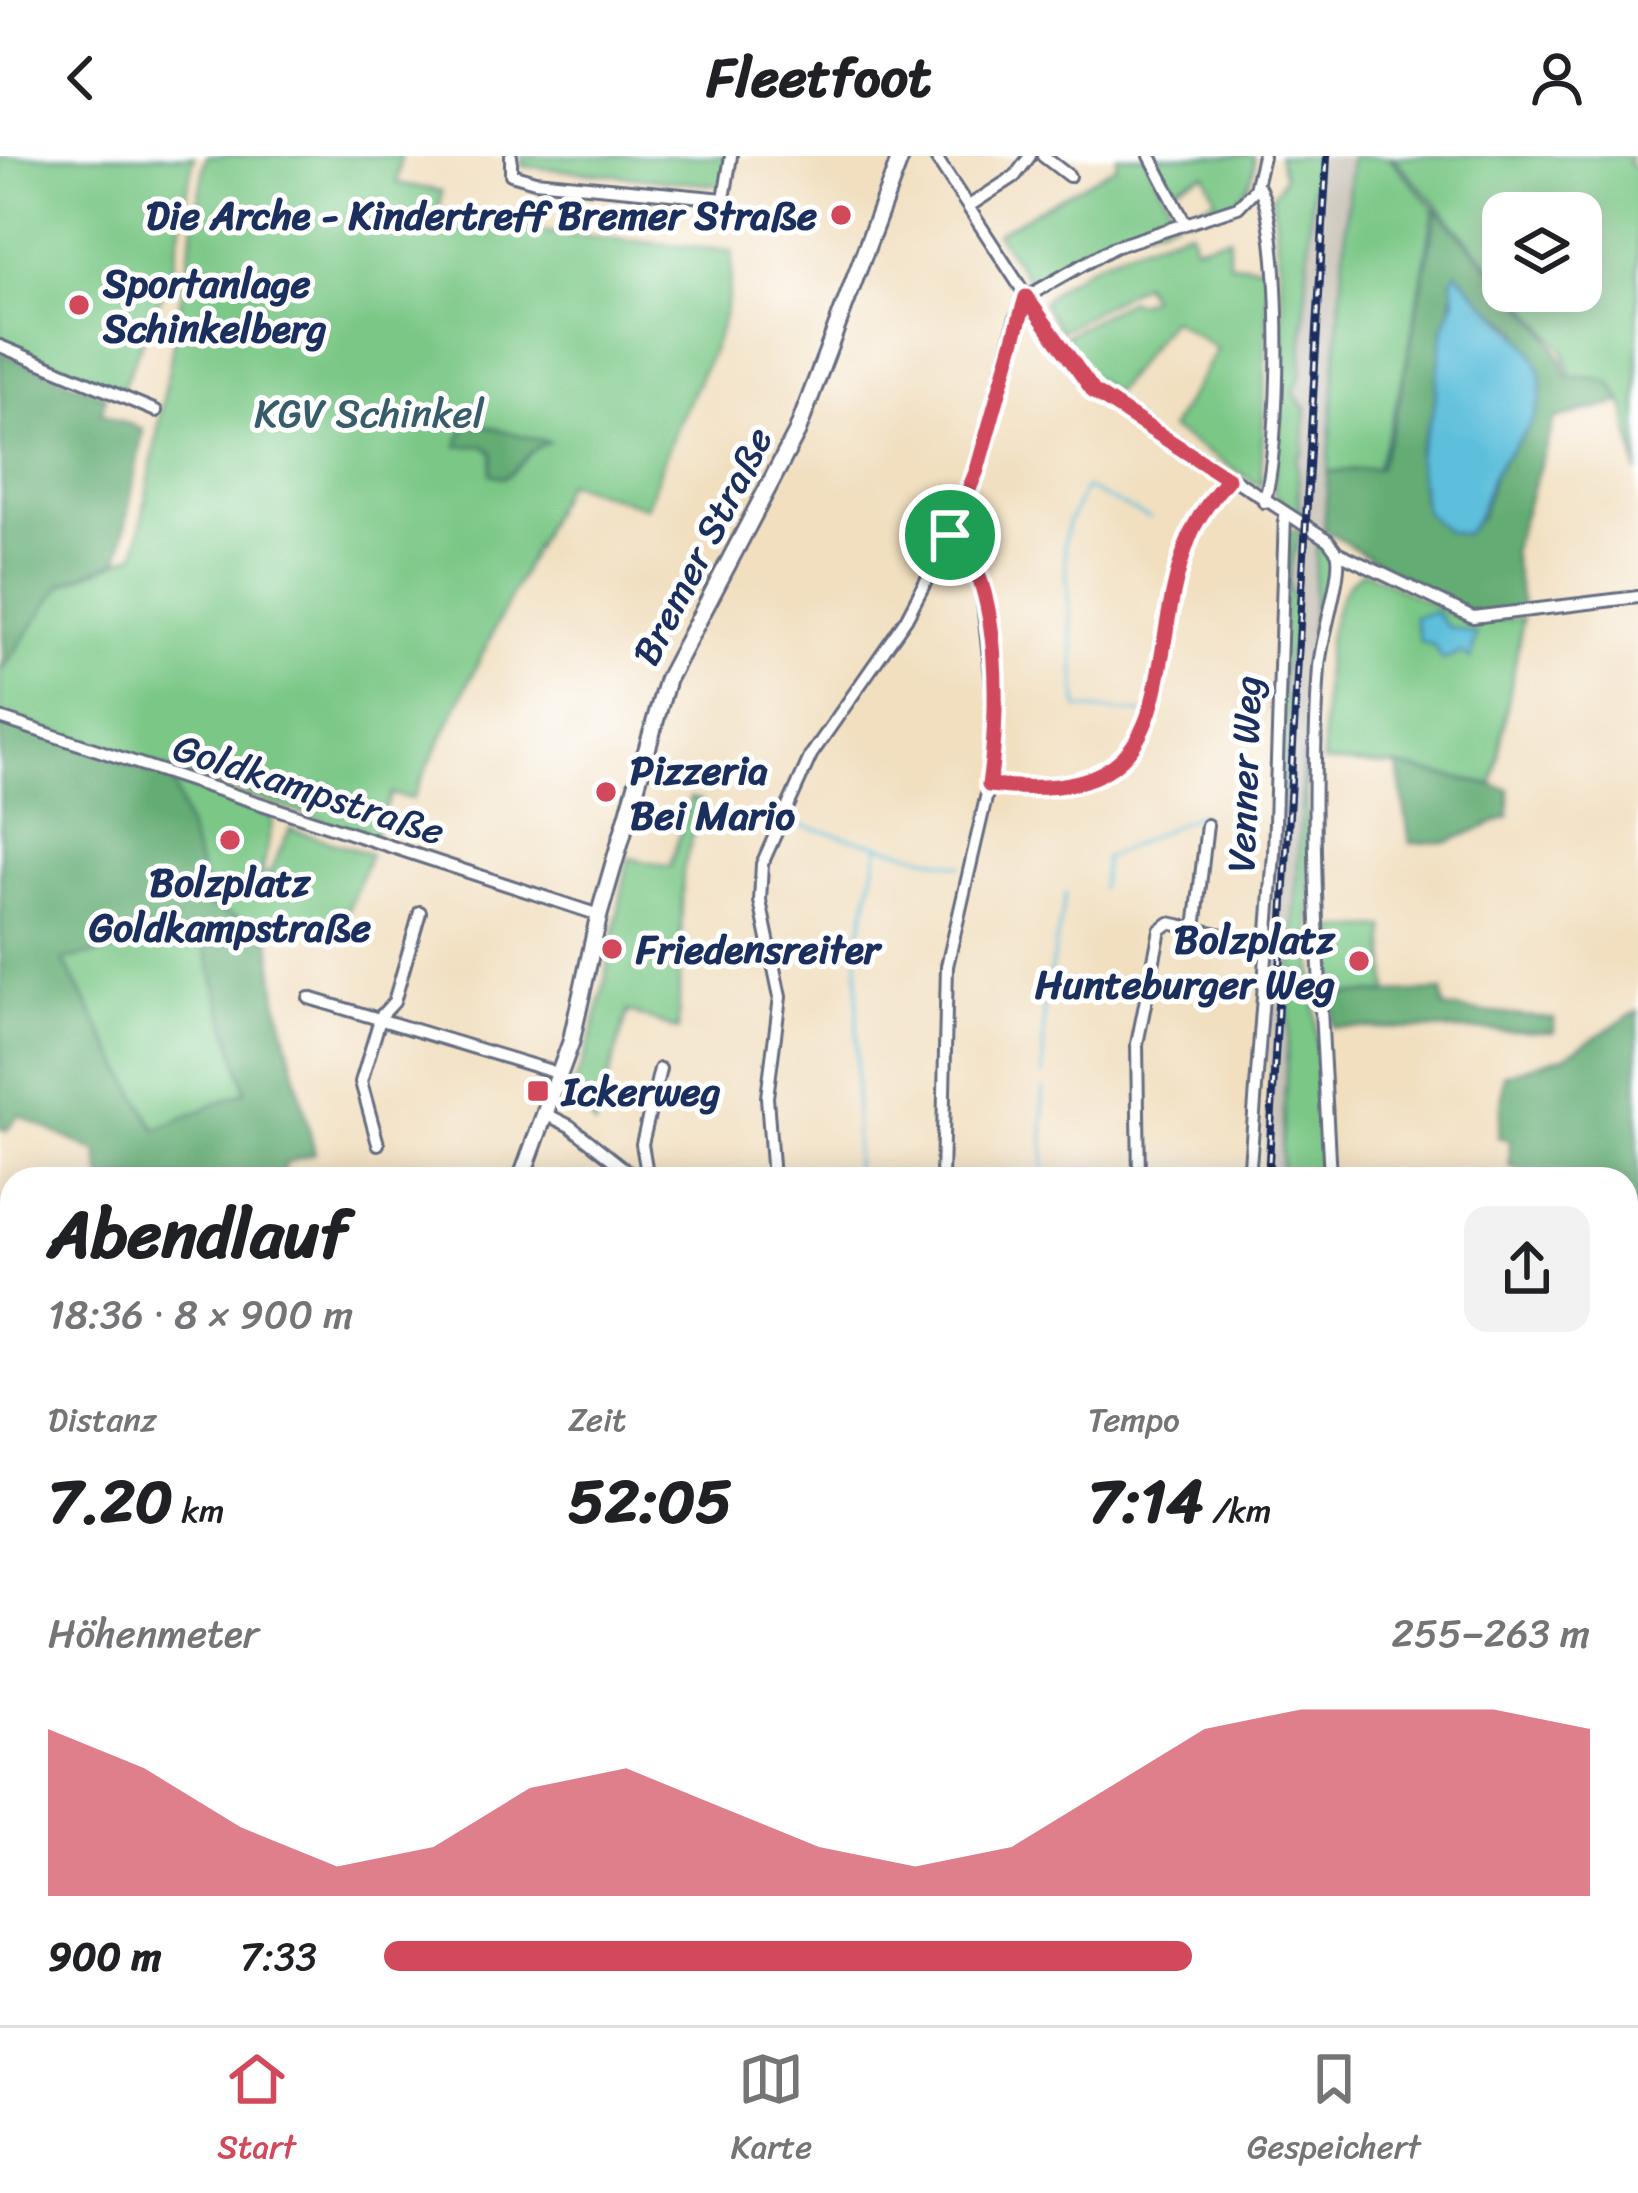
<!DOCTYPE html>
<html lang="de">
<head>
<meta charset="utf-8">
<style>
  :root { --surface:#fff; --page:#f2f2f2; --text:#202124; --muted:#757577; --line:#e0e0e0; --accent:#d1495b }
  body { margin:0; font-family:Sriracha,sans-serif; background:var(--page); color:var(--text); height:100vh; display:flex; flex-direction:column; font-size:45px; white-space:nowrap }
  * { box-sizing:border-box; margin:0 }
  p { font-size:39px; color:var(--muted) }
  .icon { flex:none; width:66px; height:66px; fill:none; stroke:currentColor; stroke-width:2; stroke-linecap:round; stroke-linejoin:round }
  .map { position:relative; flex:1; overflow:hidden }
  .panel { position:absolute; left:0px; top:1011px; width:1638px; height:858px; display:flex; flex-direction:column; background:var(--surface); border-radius:36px 36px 0 0; box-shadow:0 6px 30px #0003 }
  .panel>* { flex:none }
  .tools { position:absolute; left:1482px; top:36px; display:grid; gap:24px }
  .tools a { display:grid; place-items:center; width:120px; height:120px; border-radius:24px; background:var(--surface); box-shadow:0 6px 30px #0003; font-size:60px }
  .pin { position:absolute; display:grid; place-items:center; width:102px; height:102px; color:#fff; margin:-51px; border:6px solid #fff; border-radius:50%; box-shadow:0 3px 12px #0007 }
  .round { display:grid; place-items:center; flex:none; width:126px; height:126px; border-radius:24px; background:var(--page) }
  .head { display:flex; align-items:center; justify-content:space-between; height:204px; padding:0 48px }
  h1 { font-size:66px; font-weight:700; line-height:90px }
  .stats { display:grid; grid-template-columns:repeat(3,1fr); gap:18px; height:204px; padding:12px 48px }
  .stats div { display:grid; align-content:center }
  .stats b { font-size:60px; font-weight:700 }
  .stats small { font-size:33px; font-weight:400 }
  .stats p { font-size:33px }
  .chart { height:336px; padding:24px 48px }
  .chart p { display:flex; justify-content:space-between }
  .chart svg { width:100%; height:216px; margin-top:12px; fill:var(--accent); opacity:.7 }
  ul { padding:0 48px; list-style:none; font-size:39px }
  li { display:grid; grid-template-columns:192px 144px 1fr; align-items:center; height:90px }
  li i { height:30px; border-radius:15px; background:var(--accent) }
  header { display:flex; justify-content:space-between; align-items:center; height:156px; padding:0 48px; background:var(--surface); font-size:54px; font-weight:700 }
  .menu { display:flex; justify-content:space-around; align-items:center; height:168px; border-top:3px solid var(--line); background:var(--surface); font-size:33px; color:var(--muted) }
  .menu a { display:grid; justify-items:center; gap:6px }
  .menu .current { color:var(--accent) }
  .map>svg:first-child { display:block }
  .built { fill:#e0d2b6 }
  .industrial { fill:#c9c3b8 }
  .green { fill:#7ac786; stroke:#4a7b72; stroke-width:3 }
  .forest { fill:#63ac73; stroke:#3f6e68; stroke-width:3; fill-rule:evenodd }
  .water { fill:#5dbfdb; stroke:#3c779c; stroke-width:3 }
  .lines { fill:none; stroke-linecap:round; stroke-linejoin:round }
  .stream { stroke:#5dbfdb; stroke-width:3 }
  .street-casing { stroke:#666d80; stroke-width:16 }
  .secondary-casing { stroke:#666d80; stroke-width:21 }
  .street { stroke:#fff; stroke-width:10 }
  .secondary { stroke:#fff; stroke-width:15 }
  .rail-casing { stroke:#1b2f5e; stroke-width:8 }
  .rail { stroke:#fff; stroke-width:3; stroke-dasharray:9; stroke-linecap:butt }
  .route-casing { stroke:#fff; stroke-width:24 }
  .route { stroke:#d1495b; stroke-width:15 }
  .poi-dot { fill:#d1495b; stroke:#fff; stroke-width:4.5 }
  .labels { text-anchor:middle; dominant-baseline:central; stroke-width:10; stroke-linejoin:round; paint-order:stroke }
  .poi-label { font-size:39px; font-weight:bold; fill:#1b2f5e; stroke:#fff; text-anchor:start }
  .park-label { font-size:39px; fill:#385d6a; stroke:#fff }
  .street-label { font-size:39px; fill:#1b2f5e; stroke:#fff }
</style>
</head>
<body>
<header><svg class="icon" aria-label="back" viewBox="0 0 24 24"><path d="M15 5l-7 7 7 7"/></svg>Fleetfoot<svg class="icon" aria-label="person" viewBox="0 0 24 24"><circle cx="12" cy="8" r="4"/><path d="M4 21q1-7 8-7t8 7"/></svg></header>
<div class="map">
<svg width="1638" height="1869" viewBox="0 0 1638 1869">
  <rect width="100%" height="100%" fill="#fff"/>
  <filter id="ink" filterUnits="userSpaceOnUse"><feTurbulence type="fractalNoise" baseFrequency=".00833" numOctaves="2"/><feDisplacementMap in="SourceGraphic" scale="24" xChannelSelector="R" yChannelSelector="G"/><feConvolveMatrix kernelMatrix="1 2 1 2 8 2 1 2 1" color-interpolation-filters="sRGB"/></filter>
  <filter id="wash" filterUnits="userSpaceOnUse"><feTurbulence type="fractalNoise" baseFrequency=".004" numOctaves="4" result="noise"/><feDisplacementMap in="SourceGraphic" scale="48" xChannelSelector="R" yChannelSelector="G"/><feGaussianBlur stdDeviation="2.7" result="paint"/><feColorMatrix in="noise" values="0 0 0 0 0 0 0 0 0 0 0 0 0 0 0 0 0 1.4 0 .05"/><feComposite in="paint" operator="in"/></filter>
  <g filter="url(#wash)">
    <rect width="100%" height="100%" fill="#f1dfc0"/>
    <path class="built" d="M691,1857H770L815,1869H689Z"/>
    <path class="industrial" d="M1314,0H1351L1324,374L1300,359L1297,302L1303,295L1293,237Z
      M1299,374L1317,386L1280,1023H1262L1289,549L1282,535L1290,510L1295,442L1288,431L1289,414L1296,402Z"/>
    <path class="green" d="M0,0H194L173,112L122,233L0,186Z
      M206,0H401L397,27L441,35L439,63L449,66L732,95C734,156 710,201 684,255C669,286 659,320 646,351L566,326L412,643L391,638L374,681L0,558V512L62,429L136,398Z
      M522,0H727L724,30L522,10Z
      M1117,0H1145L1177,63L1147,73L1144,66L1029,125L996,77L1116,10Z
      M1155,0H1254C1258,42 1220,53 1187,61L1185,57L1216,42L1205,17L1172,31Z
      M1278,0H1314L1301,221L1293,236L1306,253L1303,296L1297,302L1300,359L1274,338L1283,150L1272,40L1284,21Z
      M1388,0L1434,52C1418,139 1407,230 1376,312L1328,316L1351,1Z
      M1392,0H1631L1628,8L1638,13V318C1625,264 1635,222 1571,221L1563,193L1515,135H1581V57H1503V122Z
      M1190,73L1195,90L1229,81V107L1269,110L1261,330L1170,273L1217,193L1171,163L1114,237L1092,221L1064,180L1129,144L1138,147L1150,141L1143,127L1060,175L1042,147C1076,107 1141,88 1190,73Z
      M1294,373L1299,374C1297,392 1291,405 1289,421C1286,433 1294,438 1294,448C1297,479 1284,507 1282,535L1289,548L1280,709V520L1288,379Z
      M1317,386L1334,407L1311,478Z
      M1364,415L1453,459L1476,465L1523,462L1493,629L1398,610L1323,606C1324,560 1316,438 1364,415Z
      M1304,598L1323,1023H1280Z
      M172,623L273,662L262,717L269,718L290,673L370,698L340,775L327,771L324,780L271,765L269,774L212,751Z
      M690,642L702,645L683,715L678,874L628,855L595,969L573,932C604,859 612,779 629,702L670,711Z
      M1385,771L1388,836L1333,839L1330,773Z
      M201,778L246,936L156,974L63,803Z
      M1638,1654V1754L1626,1748V1655Z
      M91,1857H194V1869H90Z"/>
    <path class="forest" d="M1437,54L1503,126V135H1511C1535,162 1558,185 1567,221C1592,221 1615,218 1621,247L1555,263L1512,395L1523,456L1474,458L1445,447L1324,374L1328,316L1379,312L1398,252ZM1457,116L1475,139L1519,173L1531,267L1494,316L1482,359L1464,378L1422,344L1417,298L1433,256Z
      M0,196L106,240L101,257L143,274L119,404L62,428L3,513Z
      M467,265L548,286C526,294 523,312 504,322L491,318L493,297L484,290H457Z
      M0,564L172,623L212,751L269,774L277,843L315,997L285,1007L284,1023H102L98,997L19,959L6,975L0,972ZM201,778L246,935L156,974L63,804Z
      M1398,610L1509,633V661L1448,686L1410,687Z
      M1442,835L1444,852L1554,863V876L1333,871V839Z
      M1638,855V1444L1626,1440V1023H1541L1510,1011V984L1498,981L1504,919L1564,900Z
      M9,1130L12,1857H91L90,1869H0V1156Z
      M1626,1748L1638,1754V1869H1564L1567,1857H1626Z
      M216,1857H379L380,1869H216Z
      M410,1857H672L671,1869H410Z
      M777,1857H869L922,1869H823Z"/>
    <path class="water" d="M1457,116C1493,164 1571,196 1530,268C1521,284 1506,297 1496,313C1481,336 1487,357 1464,378L1448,376L1425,356L1417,301L1433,256L1444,170L1455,143L1452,124Z
      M1435,456L1448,471L1476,478L1471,503L1461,497L1443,504L1433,489L1420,485L1414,461Z"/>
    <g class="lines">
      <path class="stream" d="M1142,557L1078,552L1064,388L1067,370L1085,332L1149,362
        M788,666L961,710
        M1101,732L1105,702L1199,658
        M859,783L879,691
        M1043,920L1044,847L1066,737
        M1043,933L1044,1023
        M855,1020L858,794
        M1626,1370L1638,1351
        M1467,1857L1486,1866L1491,1857
        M1405,1869L1413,1857"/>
    </g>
  </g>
  <g filter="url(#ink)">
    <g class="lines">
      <defs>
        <path id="street" d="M511,0V18L535,25L724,43L731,0
          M935,0L1081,224L1328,384L1337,396L1473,461L1638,441
          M1043,0L1069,20
          M1150,0L1185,67
          M1257,28C1285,67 1281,297 1264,346
          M969,50L1015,20L1030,0
          M0,190L156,255
          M0,562L599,759
          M989,629C1191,652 1140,513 1187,385C1196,362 1212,342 1228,323
          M1195,773L1207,669
          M309,842L561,918
          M546,958L570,970L637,1023
          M378,988L361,926L381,860L394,846L420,756
          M648,1023L642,988L660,913
          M773,1023L767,941L780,841L760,745L762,708L811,599L906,463L950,379L977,314L1016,161L1026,141L1114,91L1238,51L1255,33L1263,0
          M942,1023L947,810L989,629L996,567L981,428L963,391L950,379
          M1139,1023L1137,888L1160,774L1169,767L1268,789
          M1249,1023L1274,697L1285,359
          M1330,1023C1322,854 1307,680 1319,511C1321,481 1344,414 1337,396
          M1626,1454L1638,1458
          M1021,1857L1025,1869
          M681,1869L682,1857
          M1134,1869L1136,1857
          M1242,1869L1243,1857"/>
        <path id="secondary" d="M521,1023L571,886L599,759L667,524L797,276L901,0
          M396,1857L397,1869"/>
      </defs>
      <use href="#street" class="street-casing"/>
      <use href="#secondary" class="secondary-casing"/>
      <use href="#street" class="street"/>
      <use href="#secondary" class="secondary"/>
      <defs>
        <path id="rail" d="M1268,1023L1327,0
          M1226,1869V1857"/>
      </defs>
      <use href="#rail" class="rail-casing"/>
      <use href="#rail" class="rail"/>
    </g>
  </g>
  <g class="lines" filter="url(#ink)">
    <defs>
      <path id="route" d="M1026,141L1094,236L1228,323C1212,342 1196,362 1188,385C1140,513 1192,652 989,629C998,571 1005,416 950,379L977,314Z"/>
    </defs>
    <use href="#route" class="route-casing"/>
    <use href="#route" class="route"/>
  </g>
  <g class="poi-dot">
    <circle cx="841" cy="59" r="12"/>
    <circle cx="79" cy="149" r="12"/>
    <circle cx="606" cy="636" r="12"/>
    <circle cx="230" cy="684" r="12"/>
    <circle cx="612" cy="793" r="12"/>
    <circle cx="1359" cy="805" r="12"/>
    <rect x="526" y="923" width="24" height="24" rx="6"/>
  </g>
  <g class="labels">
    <g class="poi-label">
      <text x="817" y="59" text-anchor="end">Die Arche - Kindertreff Bremer Straße</text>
      <text x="103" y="127">Sportanlage<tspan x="103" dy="45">Schinkelberg</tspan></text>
      <text x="630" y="614">Pizzeria<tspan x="630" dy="45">Bei Mario</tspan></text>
      <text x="230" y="726" text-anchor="middle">Bolzplatz<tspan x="230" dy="45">Goldkampstraße</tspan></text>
      <text x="1335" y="783" text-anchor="end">Bolzplatz<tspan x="1335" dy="45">Hunteburger Weg</tspan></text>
      <text x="636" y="793">Friedensreiter</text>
      <text x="562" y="935">Ickerweg</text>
    </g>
    <g class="park-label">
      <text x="369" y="257">KGV Schinkel</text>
    </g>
    <g class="street-label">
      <text transform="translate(702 390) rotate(-63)">Bremer Straße</text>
      <text transform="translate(1244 618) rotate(-88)">Venner Weg</text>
      <text transform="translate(309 633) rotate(18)">Goldkampstraße</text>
    </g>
  </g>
</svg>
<div class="tools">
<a><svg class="icon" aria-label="layers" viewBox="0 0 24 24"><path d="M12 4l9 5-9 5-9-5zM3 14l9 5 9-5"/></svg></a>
</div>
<div class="pin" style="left:950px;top:379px;background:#1e9e55"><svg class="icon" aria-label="arrive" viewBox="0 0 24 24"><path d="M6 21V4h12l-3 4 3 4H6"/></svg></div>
<section class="panel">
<div class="head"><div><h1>Abendlauf</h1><p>18:36 · 8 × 900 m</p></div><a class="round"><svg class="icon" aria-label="share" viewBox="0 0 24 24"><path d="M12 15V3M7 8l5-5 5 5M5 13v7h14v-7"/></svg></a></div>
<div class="stats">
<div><p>Distanz</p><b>7.20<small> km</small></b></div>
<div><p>Zeit</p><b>52:05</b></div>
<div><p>Tempo</p><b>7:14<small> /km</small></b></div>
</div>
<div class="chart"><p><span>Höhenmeter</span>255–263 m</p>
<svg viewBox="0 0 160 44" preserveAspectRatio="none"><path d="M0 44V10L10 18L20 30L30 38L40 34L50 22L60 18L70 26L80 34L90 38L100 34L110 22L120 10L130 6L140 6L150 6L160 10V44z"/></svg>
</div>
<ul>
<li><b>900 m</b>7:33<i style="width:67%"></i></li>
</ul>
</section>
</div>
<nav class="menu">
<a class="current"><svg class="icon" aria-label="home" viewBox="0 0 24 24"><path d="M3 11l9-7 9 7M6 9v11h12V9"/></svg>Start</a>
<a><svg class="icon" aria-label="map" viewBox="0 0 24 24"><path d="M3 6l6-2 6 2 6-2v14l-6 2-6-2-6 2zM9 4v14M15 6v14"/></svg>Karte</a>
<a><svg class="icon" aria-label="saved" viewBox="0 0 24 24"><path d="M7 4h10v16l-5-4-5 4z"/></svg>Gespeichert</a>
</nav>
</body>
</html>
